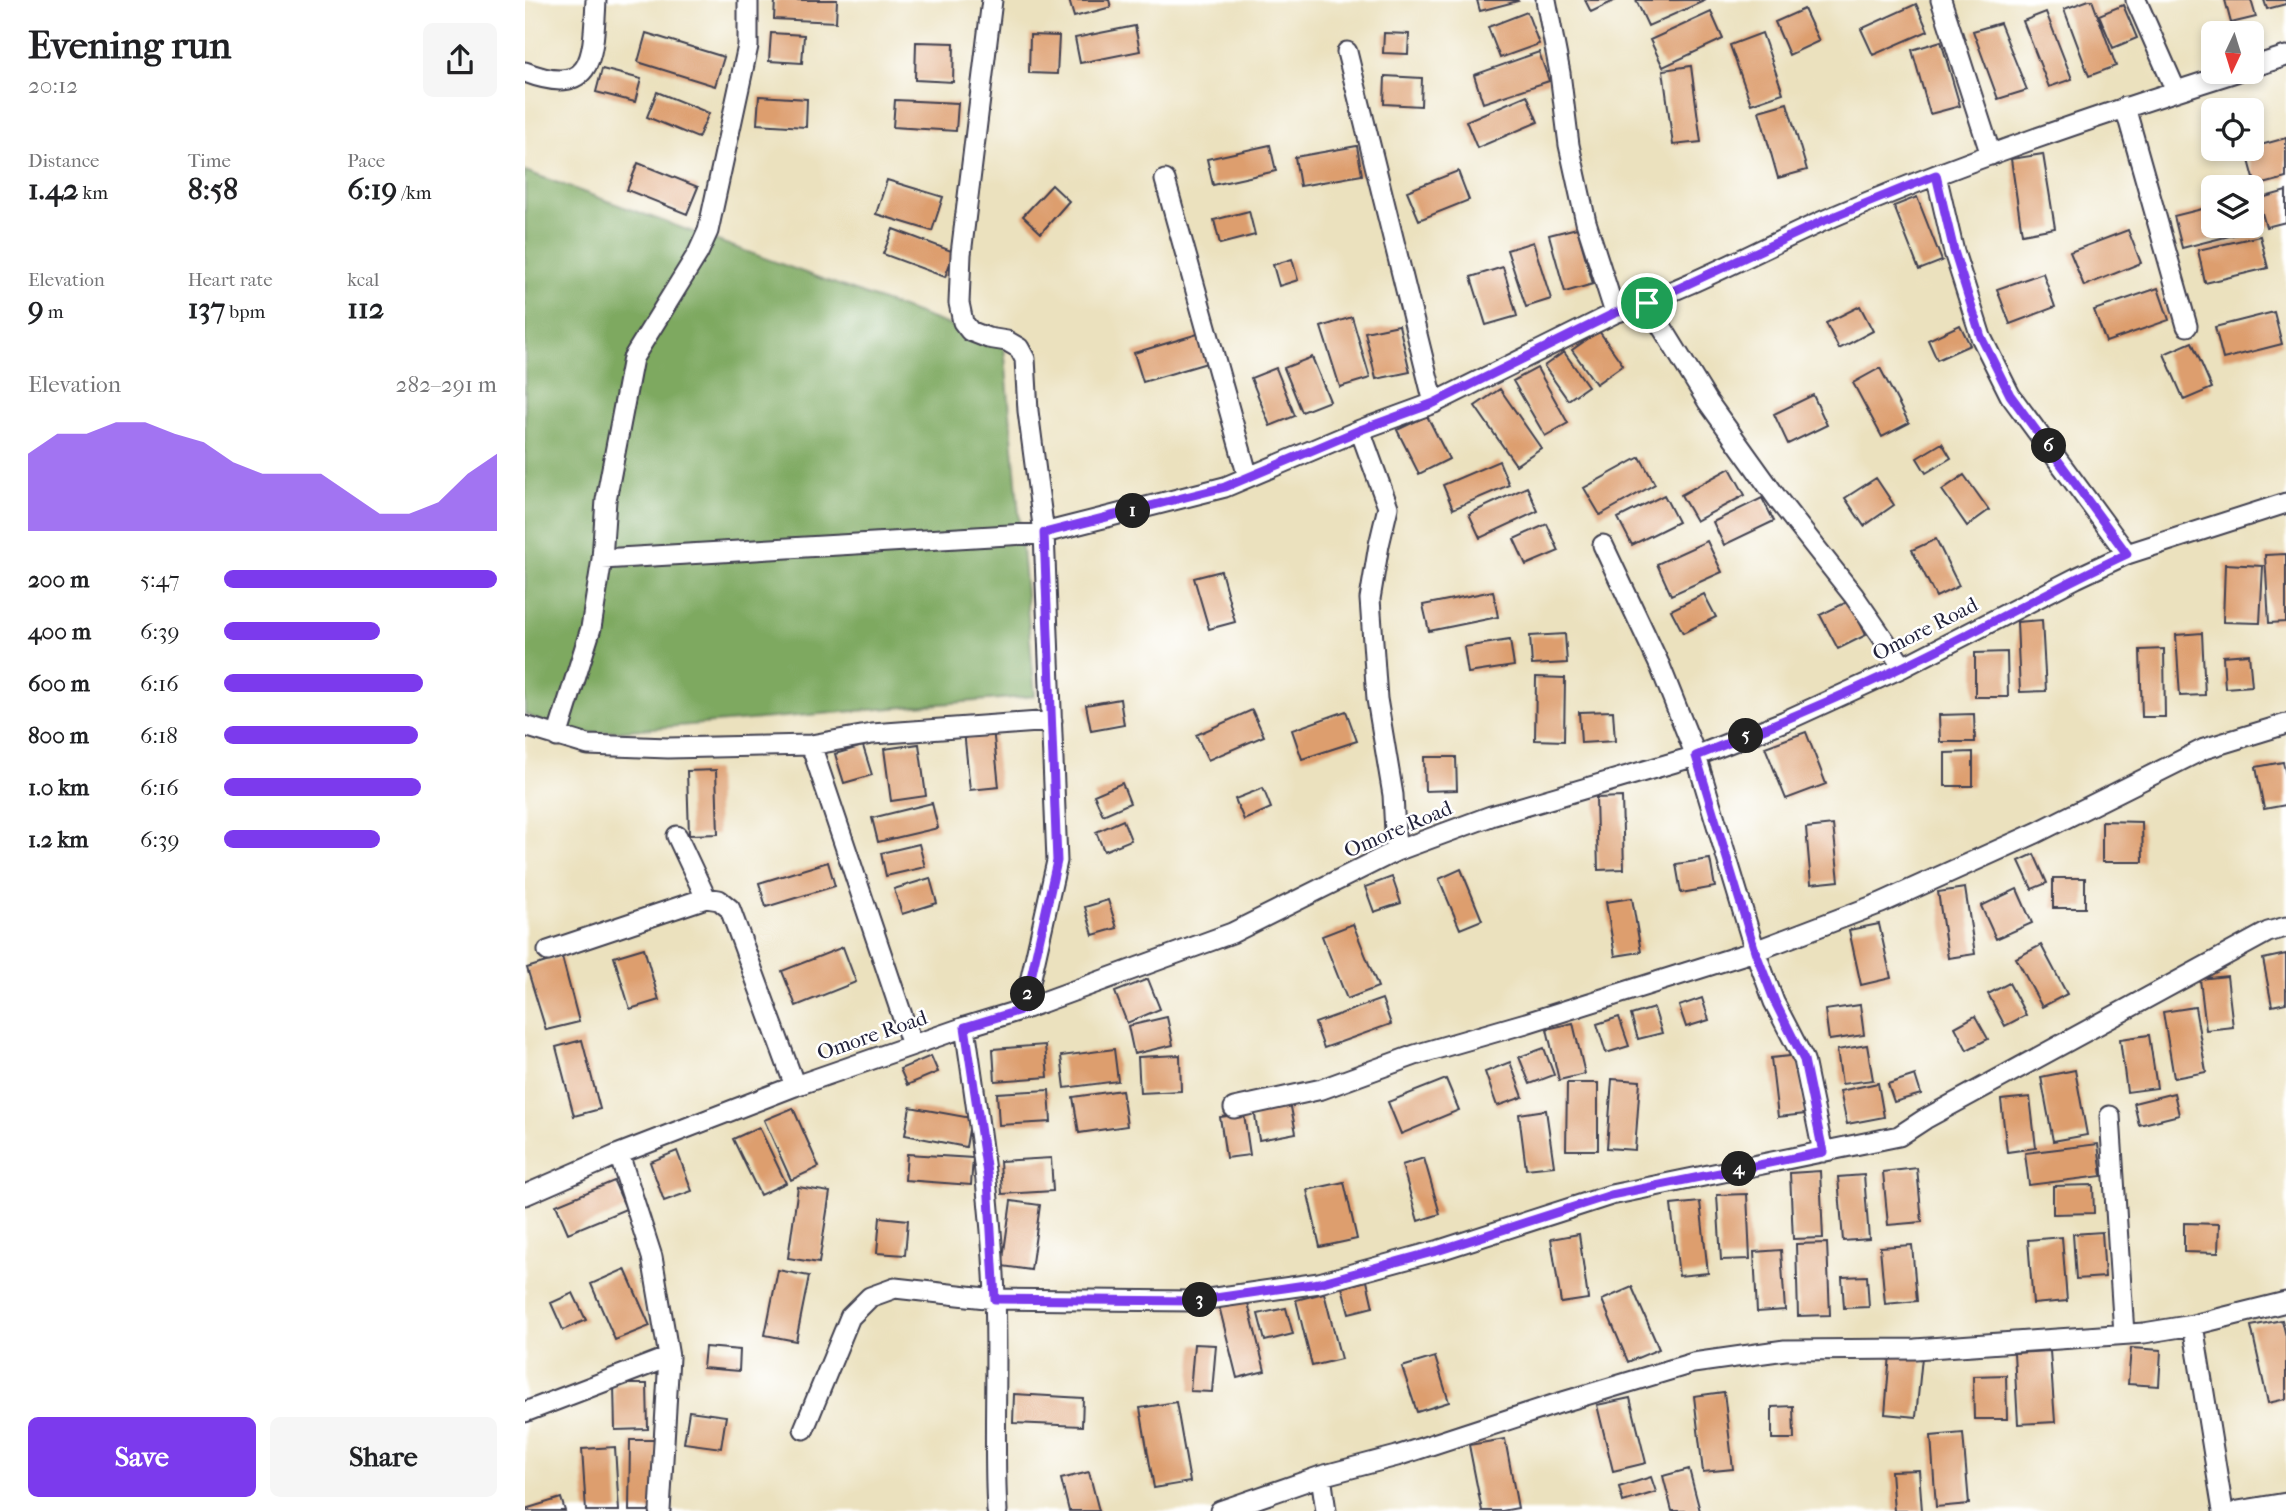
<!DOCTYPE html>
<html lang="en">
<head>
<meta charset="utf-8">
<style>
  :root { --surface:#fff; --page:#f6f6f6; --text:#202124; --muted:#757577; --accent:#7c3aed }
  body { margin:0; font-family:"IM FELL French Canon",serif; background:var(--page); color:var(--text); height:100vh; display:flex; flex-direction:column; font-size:26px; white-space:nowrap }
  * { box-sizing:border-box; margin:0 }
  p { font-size:23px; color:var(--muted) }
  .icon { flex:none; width:38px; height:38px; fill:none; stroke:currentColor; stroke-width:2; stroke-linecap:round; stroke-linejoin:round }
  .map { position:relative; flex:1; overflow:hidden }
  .side { display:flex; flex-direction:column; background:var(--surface); width:525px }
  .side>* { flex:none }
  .needle { width:46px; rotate:184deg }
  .tools { position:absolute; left:1676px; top:21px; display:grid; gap:14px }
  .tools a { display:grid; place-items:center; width:63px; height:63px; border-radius:10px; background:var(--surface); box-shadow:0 4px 10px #0003; font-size:35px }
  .pin { position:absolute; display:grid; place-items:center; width:60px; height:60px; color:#fff; margin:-30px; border:4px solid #fff; border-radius:50%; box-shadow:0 2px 7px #0007 }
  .km { position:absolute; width:35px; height:35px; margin:-18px; border-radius:50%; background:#222; color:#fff; font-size:19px; line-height:35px; text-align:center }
  .round { display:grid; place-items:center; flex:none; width:74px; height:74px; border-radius:10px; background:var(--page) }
  .headline { display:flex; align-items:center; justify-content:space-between; height:119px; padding:0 28px }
  h1 { font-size:38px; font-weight:800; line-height:52px }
  .figures { display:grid; grid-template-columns:repeat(3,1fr); gap:10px; height:119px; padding:7px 28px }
  .figures div { display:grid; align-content:center }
  .figures b { font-size:30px; font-weight:800 }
  .figures small { font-size:19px; font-weight:400 }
  .figures p { font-size:19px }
  .chart { height:196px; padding:14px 28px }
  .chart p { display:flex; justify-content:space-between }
  .chart svg { width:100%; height:126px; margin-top:7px; fill:var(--accent); opacity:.7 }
  .action { display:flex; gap:14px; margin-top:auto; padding:14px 28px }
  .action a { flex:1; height:80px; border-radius:10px; background:var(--accent); color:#fff; font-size:28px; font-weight:800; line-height:80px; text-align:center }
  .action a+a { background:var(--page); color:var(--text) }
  ul { padding:0 28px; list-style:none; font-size:23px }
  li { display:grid; grid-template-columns:112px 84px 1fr; align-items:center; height:52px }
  li i { height:18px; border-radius:9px; background:var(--accent) }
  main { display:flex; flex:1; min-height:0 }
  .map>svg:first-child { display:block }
  .forest { fill:#7ea960; stroke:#50664e; stroke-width:2 }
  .building { fill:#dd9e6e }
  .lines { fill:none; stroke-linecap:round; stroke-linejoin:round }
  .street-casing { stroke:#403f4f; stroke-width:23 }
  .street { stroke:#fff; stroke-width:19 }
  .route-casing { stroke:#fff; stroke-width:14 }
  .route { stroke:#7c3aed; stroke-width:9 }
  .labels { text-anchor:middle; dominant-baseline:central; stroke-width:5; stroke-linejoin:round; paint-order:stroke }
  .street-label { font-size:21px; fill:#22223b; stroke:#fff }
</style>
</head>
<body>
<main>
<section class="side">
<div class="headline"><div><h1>Evening run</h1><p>20:12</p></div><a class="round"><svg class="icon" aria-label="share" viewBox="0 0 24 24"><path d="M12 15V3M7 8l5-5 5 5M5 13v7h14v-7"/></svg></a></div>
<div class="figures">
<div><p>Distance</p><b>1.42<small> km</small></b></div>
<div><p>Time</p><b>8:58</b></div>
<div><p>Pace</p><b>6:19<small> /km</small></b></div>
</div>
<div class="figures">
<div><p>Elevation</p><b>9<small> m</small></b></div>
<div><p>Heart rate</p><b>137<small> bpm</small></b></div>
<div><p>kcal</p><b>112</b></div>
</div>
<div class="chart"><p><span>Elevation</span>282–291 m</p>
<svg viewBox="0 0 160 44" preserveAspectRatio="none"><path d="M0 44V17L10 10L20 10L30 6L40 6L50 10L60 13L70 20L80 24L90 24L100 24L110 31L120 38L130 38L140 34L150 24L160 17V44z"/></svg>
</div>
<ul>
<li><b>200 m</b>5:47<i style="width:100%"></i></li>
<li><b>400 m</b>6:39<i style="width:57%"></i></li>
<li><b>600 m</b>6:16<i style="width:73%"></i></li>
<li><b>800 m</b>6:18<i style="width:71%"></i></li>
<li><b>1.0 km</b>6:16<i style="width:72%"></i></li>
<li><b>1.2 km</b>6:39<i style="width:57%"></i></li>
</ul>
<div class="action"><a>Save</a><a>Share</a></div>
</section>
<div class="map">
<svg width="1761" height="1511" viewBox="0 0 1761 1511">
  <rect width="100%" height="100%" fill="#fff"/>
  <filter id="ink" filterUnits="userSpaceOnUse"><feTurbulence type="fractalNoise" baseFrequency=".0143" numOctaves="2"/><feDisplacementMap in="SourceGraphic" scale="14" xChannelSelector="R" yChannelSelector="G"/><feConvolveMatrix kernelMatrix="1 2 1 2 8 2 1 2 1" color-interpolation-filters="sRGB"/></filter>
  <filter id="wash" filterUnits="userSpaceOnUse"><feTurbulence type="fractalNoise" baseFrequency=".00686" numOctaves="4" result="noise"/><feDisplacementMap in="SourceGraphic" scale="28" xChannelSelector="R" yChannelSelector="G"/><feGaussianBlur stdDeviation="1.57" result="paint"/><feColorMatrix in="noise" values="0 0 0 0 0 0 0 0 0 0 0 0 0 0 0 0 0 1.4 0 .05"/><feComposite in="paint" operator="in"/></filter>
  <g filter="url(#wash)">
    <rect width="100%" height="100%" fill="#ebe1be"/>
    <path class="forest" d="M0,171L479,345L510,696L45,735L0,714Z"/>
    <g id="blocks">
      <path class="building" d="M250,0H312L311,22L249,19Z
        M544,0H584L586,7L549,17Z
        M952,0H992L993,1L955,11Z
        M1060,0H1091L1066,12Z
        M1111,0H1181L1123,26Z
        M1564,0H1567L1591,66L1564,76L1539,9Z
        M1700,0H1726L1731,17L1706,23Z
        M1739,0H1761V4L1742,9Z
        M1391,4L1403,31L1348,55L1336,29Z
        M1598,5L1612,38L1588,48L1574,15Z
        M1279,9L1294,41L1264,55L1250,22Z
        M1002,12L1014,44L975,58L963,27Z
        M1186,12L1198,39L1138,67L1125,40Z
        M1521,12L1547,79L1524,87L1498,21Z
        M1475,23L1502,90L1473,99L1448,31Z
        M610,26L615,51L555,63L550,38Z
        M121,33L199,57L190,86L113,62Z
        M246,33L279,35L277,63L244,61Z
        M859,33L884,34L883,54L858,53Z
        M1237,33L1258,93L1226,104L1205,45Z
        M505,35L534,36L532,74L504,73Z
        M1416,41L1435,106L1405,114L1387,50Z
        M391,42L429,43L428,82L390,80Z
        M1014,52L1024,81L958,103L949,75Z
        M1166,66L1176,142L1148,145L1138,70Z
        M77,69L116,79L110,102L71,92Z
        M860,76L897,78L896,106L859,104Z
        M132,92L184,113L173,138L122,117Z
        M1002,95L1013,122L952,148L941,121Z
        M234,96L282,99L281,127L232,124Z
        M370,100L433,103L431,131L368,127Z
        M1262,103L1282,170L1253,178L1234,111Z
        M1761,138V178L1731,186L1721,149Z
        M745,145L751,171L688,185L682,159Z
        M832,146L837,175L775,186L770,157Z
        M1518,154L1530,228L1497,234L1486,159Z
        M113,163L173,187L162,214L102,190Z
        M933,171L944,200L894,220L882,191Z
        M362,180L418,197L407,231L351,214Z
        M527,185L544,201L516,233L498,216Z
        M1761,191V222L1741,227L1733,199Z
        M1392,197L1417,261L1394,270L1369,206Z
        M1689,206V226H1727L1728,230L1657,248L1649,216Z
        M724,211L730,235L695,244L689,220Z
        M1052,228L1068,284L1040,292L1024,235Z
        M368,229L429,252L420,277L358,254Z
        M1603,230L1616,263L1559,286L1545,252Z
        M1735,236L1743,268L1680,283L1673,250Z
        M1008,242L1026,299L1001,307L982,250Z
        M767,259L773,280L754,286L748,265Z
        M978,267L992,316L961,325L946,277Z
        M1518,273L1530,307L1485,324L1472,289Z
        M1633,288L1644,320L1581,342L1569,310Z
        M1335,306L1348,331L1314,349L1301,323Z
        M1749,312L1757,344L1698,359L1690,327Z
        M827,317L845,378L815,387L796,327Z
        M874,325L885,372L851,379L840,332Z
        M1435,325L1445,345L1412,360L1403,340Z
        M1074,331L1098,365L1071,384L1047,350Z
        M676,333L685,362L618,382L609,353Z
        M1667,342L1687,388L1659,400L1639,354Z
        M1039,352L1063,386L1043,400L1019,366Z
        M787,357L805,401L777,412L759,368Z
        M751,368L770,416L745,426L726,378Z
        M1012,368L1043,423L1020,436L988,381Z
        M1355,368L1384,423L1357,437L1328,383Z
        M975,389L1016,448L991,465L950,406Z
        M1288,395L1302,425L1263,444L1249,414Z
        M902,416L924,459L894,474L872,430Z
        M1417,443L1426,458L1401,473L1392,458Z
        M1115,457L1130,484L1075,515L1059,488Z
        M974,461L984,485L928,509L918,485Z
        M1205,468L1220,495L1171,521L1156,495Z
        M1439,475L1464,510L1442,526L1417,490Z
        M1351,478L1369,505L1339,526L1320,498Z
        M1002,487L1013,511L955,538L944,514Z
        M1139,495L1153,522L1107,545L1093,518Z
        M1237,498L1249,521L1199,545L1188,522Z
        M1022,524L1034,551L1001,565L989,539Z
        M1411,539L1434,586L1411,597L1387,550Z
        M1182,541L1197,572L1146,595L1132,564Z
        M1761,554V622L1744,623L1740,555Z
        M1700,564L1738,566L1735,623L1698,622Z
        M696,571L710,622L684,629L669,578Z
        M968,591L973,617L904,631L898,605Z
        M1179,594L1191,617L1158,633L1146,610Z
        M1324,601L1341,635L1313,649L1295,615Z
        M1517,620L1521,691L1495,692L1492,622Z
        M1677,633L1680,695L1655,696L1651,635Z
        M1040,634L1042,663L1007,665L1005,636Z
        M985,640L989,666L943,673L939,647Z
        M1639,649L1640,717H1617L1615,650Z
        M1482,652L1483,697H1450V653Z
        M1724,654L1727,686L1700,688L1698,656Z
        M1011,677L1040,678L1039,741L1010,740Z
        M595,699L599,725L566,731L561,705Z
        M727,710L739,736L683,760L671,735Z
        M821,711L832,741L777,759L767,730Z
        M1088,711L1090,741L1056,743L1054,712Z
        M1449,714L1450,742H1415L1414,715Z
        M468,728L474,787L445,790L439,731Z
        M1281,732L1301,784L1261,799L1240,747Z
        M394,744L401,796L366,801L359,749Z
        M338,746L347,775L319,783L310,754Z
        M1448,752V786H1420V753Z
        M899,757H931L932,790L900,791Z
        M1758,762L1761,774V805L1739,809L1731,767Z
        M191,770L193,834L164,835L162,771Z
        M597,783L605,803L578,815L569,795Z
        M738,788L746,808L719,820L710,799Z
        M1097,797L1099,869L1073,870L1071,798Z
        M407,803L413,828L353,842L347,818Z
        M598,820L606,840L579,851L571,832Z
        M1577,821L1617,822L1618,862H1577Z
        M1308,825L1314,881L1286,884L1281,828Z
        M394,844L400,867L361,876L356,853Z
        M1509,854L1522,883L1507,889L1494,861Z
        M1185,859L1190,887L1156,893L1151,864Z
        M303,862L310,886L241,907L234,883Z
        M936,869L957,920L935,929L914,879Z
        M867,877L876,903L849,912L840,887Z
        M405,878L412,903L377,914L369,889Z
        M1528,878H1560V908H1528Z
        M1440,888L1450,954L1423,958L1413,892Z
        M1492,889L1507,923L1471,939L1456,906Z
        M1107,898L1116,952L1090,956L1081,902Z
        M583,900L592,928L568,935L560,907Z
        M828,924L853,987L822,999L797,936Z
        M1354,924L1366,978L1336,985L1324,930Z
        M1516,945L1542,994L1517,1007L1491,958Z
        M318,947L331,982L271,1006L257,971Z
        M119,948L134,1000L105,1009L89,957Z
        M1761,954V1003L1747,1006L1738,959Z
        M37,957L54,1022L21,1030L2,968Z
        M1702,976L1708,1027L1681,1030L1675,979Z
        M623,979L635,1009L602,1023L590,992Z
        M1484,983L1501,1015L1480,1026L1463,994Z
        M1177,998L1184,1020L1161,1027L1154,1006Z
        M857,999L866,1024L799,1048L790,1023Z
        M1335,1005L1339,1035L1304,1040L1300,1010Z
        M1670,1007L1681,1072L1649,1078L1638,1012Z
        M1129,1008L1137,1033L1113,1039L1106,1015Z
        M1450,1016L1463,1039L1442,1050L1430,1027Z
        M642,1017L648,1045L609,1054L603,1026Z
        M1094,1017L1104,1046L1081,1053L1072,1024Z
        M1048,1023L1060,1074L1034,1080L1022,1029Z
        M1624,1035L1632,1088L1602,1092L1595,1039Z
        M57,1040L75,1109L49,1116L31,1047Z
        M520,1045L523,1077L470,1081L468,1049Z
        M1342,1045L1348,1080L1317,1084L1312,1050Z
        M1019,1048L1029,1075L1005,1084L994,1057Z
        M589,1049L593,1081L540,1088L536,1056Z
        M655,1055L656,1091L615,1093L613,1057Z
        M1274,1055L1280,1114L1253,1117L1246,1058Z
        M406,1056L413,1072L382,1085L375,1069Z
        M985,1062L998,1097L972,1106L960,1072Z
        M1550,1070L1562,1135L1528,1141L1516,1077Z
        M1390,1075L1396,1094L1369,1102L1363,1084Z
        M921,1079L934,1110L876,1134L863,1102Z
        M1087,1079L1115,1081L1110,1150L1082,1148Z
        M1042,1083H1073V1150H1041Z
        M1353,1083L1359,1117L1322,1124L1315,1091Z
        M524,1090L526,1122L474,1125L472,1093Z
        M597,1090L602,1126L554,1133L548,1097Z
        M1649,1093L1654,1115L1614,1125L1609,1103Z
        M1505,1097L1511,1148L1482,1152L1476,1100Z
        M765,1102L771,1133L734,1140L729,1109Z
        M385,1107L446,1118L441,1147L380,1135Z
        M268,1108L294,1167L266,1180L239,1120Z
        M1021,1110L1029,1166L1001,1169L994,1114Z
        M719,1114L725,1155L701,1158L695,1117Z
        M234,1127L261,1183L235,1195L208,1139Z
        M1573,1144L1577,1176L1504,1185L1500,1153Z
        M152,1151L167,1191L139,1201L125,1162Z
        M382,1154L448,1158L446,1185L380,1180Z
        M526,1158L528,1191L477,1194L475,1161Z
        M899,1158L915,1214L893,1221L877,1165Z
        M1392,1168L1397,1222L1363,1225L1358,1172Z
        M1295,1171L1298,1238L1268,1239L1265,1173Z
        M1339,1175L1344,1239L1318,1241L1313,1177Z
        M89,1181L101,1209L43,1233L31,1205Z
        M819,1182L832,1239L795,1247L782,1190Z
        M1568,1185L1569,1213L1528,1214V1186Z
        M273,1187L305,1192L294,1263L263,1258Z
        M1222,1194L1225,1259L1196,1260L1192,1195Z
        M486,1201L515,1205L506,1270L477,1266Z
        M1175,1202L1183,1273L1154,1276L1146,1205Z
        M355,1217L383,1220L380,1255L352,1253Z
        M1659,1223L1694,1224L1693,1253L1659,1252Z
        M1577,1232L1580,1277L1551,1279L1548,1234Z
        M1054,1234L1063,1299L1036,1303L1026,1239Z
        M1537,1237L1542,1301L1508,1304L1503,1240Z
        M1302,1243L1305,1315L1273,1316L1271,1244Z
        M1387,1245L1392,1301L1360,1304L1355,1247Z
        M1256,1250L1260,1310L1232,1312L1229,1252Z
        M100,1269L125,1326L90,1340L66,1284Z
        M253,1270L284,1276L271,1341L240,1335Z
        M1342,1276L1344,1307L1319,1308L1317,1277Z
        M842,1281L848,1307L824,1313L817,1287Z
        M1107,1287L1134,1349L1103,1362L1077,1300Z
        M48,1293L61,1320L38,1330L26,1303Z
        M799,1293L816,1359L787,1366L771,1300Z
        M722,1299L740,1371L712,1378L694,1306Z
        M761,1308L768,1334L740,1341L733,1314Z
        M1757,1320L1761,1336V1399L1743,1403L1726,1326Z
        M669,1344L691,1345L687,1392L665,1391Z
        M180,1347L215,1350L214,1371L178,1368Z
        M1606,1348L1636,1350L1634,1386L1603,1384Z
        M1525,1351L1530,1422L1493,1424L1489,1353Z
        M1365,1354L1397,1357L1391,1417L1360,1414Z
        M910,1357L924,1402L892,1412L877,1367Z
        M1481,1375L1482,1419H1449L1448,1376Z
        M89,1384H122L123,1429L90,1430Z
        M1199,1392L1208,1469L1178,1472L1169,1396Z
        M489,1394L558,1398L557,1426L488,1423Z
        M1105,1398L1121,1463L1088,1471L1072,1405Z
        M651,1402L665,1482L629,1488L615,1408Z
        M1268,1406L1269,1439H1247V1407Z
        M164,1411L201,1416L196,1448L159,1443Z
        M1438,1433L1444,1504L1411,1507L1406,1436Z
        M980,1439L993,1508L977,1511H957L944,1445Z
        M105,1440H132L131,1511H104Z
        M90,1447L94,1511H61L57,1449Z
        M1164,1469L1175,1511H1147L1138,1476Z
        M1394,1470L1397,1511H1369L1366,1471Z
        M564,1472L574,1511H544L536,1479Z
        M1126,1477L1131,1492L1098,1502L1094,1487Z
        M36,1498L40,1511H0V1509Z"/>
    </g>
  </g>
  <g filter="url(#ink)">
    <use href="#blocks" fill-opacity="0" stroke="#403f4f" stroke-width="2"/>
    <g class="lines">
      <defs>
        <path id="street" d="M467,0L436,254L434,303L438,322L445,331L463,338L482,341L494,348L500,359L503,411L519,533L532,861L499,1009
          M1021,0L1035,73L1044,145L1061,222L1090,313
          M1416,0L1466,155
          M1611,0L1651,91
          M822,52L909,403
          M1727,67L1761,56
          M0,72C70,99 68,55 71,0
          M1600,107L1662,326
          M1411,175L1429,252L1456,337L1485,395L1602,554
          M640,180L723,477
          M1122,303L1183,402L1254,501L1329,596L1378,667
          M835,430L863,507L854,545L845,599L852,699L868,795L871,851
          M1078,545L1135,666L1171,756L1230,951L1249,1002L1279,1060L1298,1152
          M77,559L519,533L700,487L835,430L909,403L1090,313C1162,289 1229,252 1298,221C1432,163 1572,116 1711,72
          M0,726L63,745L143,748L286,745L347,734L527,721
          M32,737L66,628L77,559L81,500L108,358L173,253L183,231L223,46V0
          M286,745L387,1045
          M152,836L181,898
          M23,951L181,898L194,900L205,909L270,1086
          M440,1027C453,1117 467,1206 470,1297C473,1369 468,1440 472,1511
          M709,1108L797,1089L890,1055L1001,1023L1230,951L1356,903L1511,833L1679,749L1761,724
          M1585,1116L1599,1334
          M94,1154L127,1257L144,1357L135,1511
          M0,1195L94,1154L270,1086L440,1027L499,1009L707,933L871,851L966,816L1171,756L1260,721L1378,667L1551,578L1602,554L1761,503
          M1668,1325L1698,1511
          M0,1412L144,1357
          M279,1429L325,1317L345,1297L370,1288L470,1299L669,1301L794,1283L915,1250L1086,1195L1374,1136L1400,1119L1743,932L1761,927
          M796,1476L801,1511
          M695,1511L796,1476L872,1456L1031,1404L1168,1363L1260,1350L1390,1349L1619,1333L1668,1325L1761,1302
          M1713,1511L1761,1503"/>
      </defs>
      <use href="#street" class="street-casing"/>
      <use href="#street" class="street"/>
    </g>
  </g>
  <g class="lines" filter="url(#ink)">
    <defs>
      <path id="route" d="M1411,175L1429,251L1456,337L1485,395L1602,554C1526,589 1453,631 1377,667C1310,700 1241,728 1171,756L1230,951L1250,1002L1279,1060L1298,1152L1086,1195L915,1250L794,1283L670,1301L470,1299L463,1180L440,1027L499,1009L532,861L519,533L700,487L835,430L909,403L1090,313L1122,303L1298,221Z"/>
    </defs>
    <use href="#route" class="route-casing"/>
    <use href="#route" class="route"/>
  </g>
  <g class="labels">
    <g class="street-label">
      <text transform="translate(1400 629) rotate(-27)">Omore Road</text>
      <text transform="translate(873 829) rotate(-23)">Omore Road</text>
      <text transform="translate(347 1035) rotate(-19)">Omore Road</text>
    </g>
  </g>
</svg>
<div class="tools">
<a><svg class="needle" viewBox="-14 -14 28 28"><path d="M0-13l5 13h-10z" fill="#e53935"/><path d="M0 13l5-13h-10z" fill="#757577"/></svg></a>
<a><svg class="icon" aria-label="locate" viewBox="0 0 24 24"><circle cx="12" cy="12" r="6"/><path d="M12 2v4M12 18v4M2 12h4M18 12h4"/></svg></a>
<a><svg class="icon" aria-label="layers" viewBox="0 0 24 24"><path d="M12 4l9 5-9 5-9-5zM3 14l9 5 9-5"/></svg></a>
</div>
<div class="pin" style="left:1122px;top:303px;background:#1e9e55"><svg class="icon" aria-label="arrive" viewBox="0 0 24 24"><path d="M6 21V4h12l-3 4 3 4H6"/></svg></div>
<b class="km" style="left:608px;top:511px">1</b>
<b class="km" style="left:503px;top:994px">2</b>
<b class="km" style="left:675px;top:1300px">3</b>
<b class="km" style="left:1214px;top:1169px">4</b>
<b class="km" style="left:1221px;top:736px">5</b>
<b class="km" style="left:1524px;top:446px">6</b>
</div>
</main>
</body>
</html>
